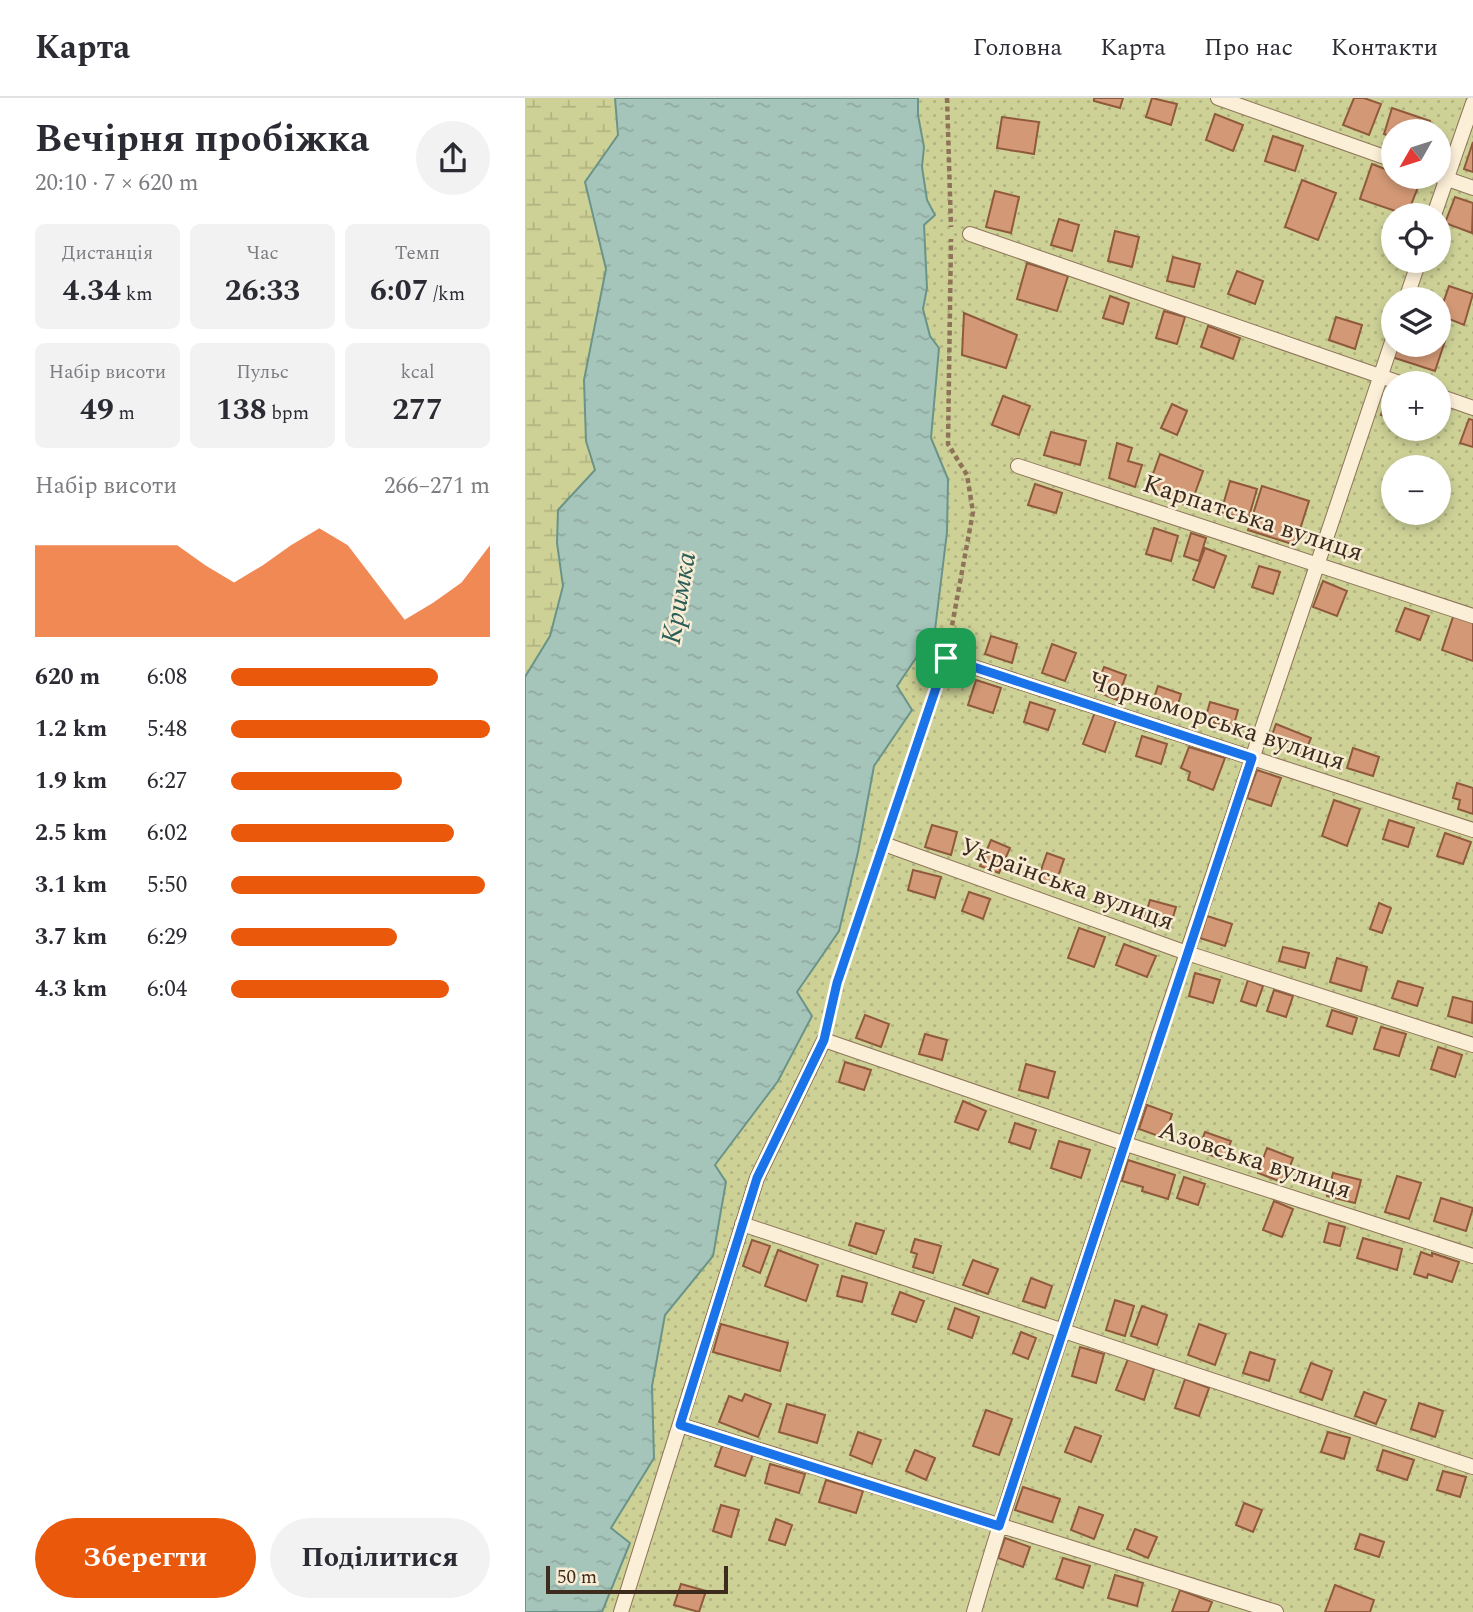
<!DOCTYPE html>
<html lang="uk">
<head>
<meta charset="utf-8">
<style>
  :root { --surface:#fff; --page:#f2f2f3; --text:#2b2b33; --muted:#7c7c81; --line:#e1e1e2; --accent:#ea580c }
  body { margin:0; font-family:Spectral,serif; background:var(--page); color:var(--text); height:100vh; display:flex; flex-direction:column; font-size:26px; white-space:nowrap }
  * { box-sizing:border-box; margin:0 }
  p { font-size:23px; color:var(--muted) }
  .icon { flex:none; width:38px; height:38px; fill:none; stroke:currentColor; stroke-width:2; stroke-linecap:round; stroke-linejoin:round }
  .map { position:relative; flex:1; overflow:hidden }
  .sheet { display:flex; flex-direction:column; background:var(--surface); width:525px }
  .sheet>* { flex:none }
  .needle { width:46px; rotate:231deg }
  .tools { position:absolute; left:856px; top:21px; display:grid; gap:14px }
  .tools a { display:grid; place-items:center; width:70px; height:70px; border-radius:50%; background:var(--surface); box-shadow:0 4px 10px #0003; font-size:35px }
  .scale { position:absolute; left:21px; bottom:18px; width:182px; box-sizing:border-box; padding-left:7px; border:4px solid #3d2b1e; border-top:0; font-size:19px; line-height:24px; white-space:nowrap; color:#3d2b1e; -webkit-text-stroke:5px #f8ecd4; paint-order:stroke }
  .pin { position:absolute; display:grid; place-items:center; width:60px; height:60px; color:#fff; margin:-30px; border-radius:14px; box-shadow:0 4px 10px #0006 }
  .round { display:grid; place-items:center; flex:none; width:74px; height:74px; border-radius:37px; background:var(--page) }
  .headline { display:flex; align-items:center; justify-content:space-between; height:119px; padding:0 35px }
  h1 { font-size:38px; font-weight:700; line-height:52px }
  .stats { display:grid; grid-template-columns:repeat(3,1fr); gap:10px; height:119px; padding:7px 35px }
  .stats div { display:grid; align-content:center; border-radius:10px; background:var(--page); text-align:center }
  .stats b { font-size:30px; font-weight:700 }
  .stats small { font-size:19px; font-weight:400 }
  .stats p { font-size:19px }
  .chart { height:196px; padding:14px 35px }
  .chart p { display:flex; justify-content:space-between }
  .chart svg { width:100%; height:126px; margin-top:7px; fill:var(--accent); opacity:.7 }
  .cta { display:flex; gap:14px; margin-top:auto; padding:14px 35px }
  .cta a { flex:1; height:80px; border-radius:42px; background:var(--accent); color:#fff; font-size:28px; font-weight:700; line-height:80px; text-align:center }
  .cta a+a { background:var(--page); color:var(--text) }
  ul { padding:0 35px; list-style:none; font-size:23px }
  li { display:grid; grid-template-columns:112px 84px 1fr; align-items:center; height:52px }
  li i { height:18px; border-radius:9px; background:var(--accent) }
  header { display:flex; align-items:center; gap:42px; box-sizing:border-box; height:98px; padding:0 35px; background:var(--surface); border-bottom:2px solid var(--line) }
  header strong { font-size:33px }
  nav { display:flex; gap:38px; margin-inline-start:auto; font-size:24px }
  main { display:flex; flex:1; min-height:0 }
  .map>svg:first-child { display:block }
  .wetland { fill:url(#wetland-marsh) }
  .park { fill:url(#park-dots); fill-rule:evenodd }
  .water { fill:url(#water-ripples); stroke:#6b9488; stroke-width:2 }
  .building { fill:#d39976; stroke:#90593c; stroke-width:2 }
  .lines { fill:none; stroke-linecap:round; stroke-linejoin:round }
  .lane-casing { stroke:#8e7358; stroke-width:16 }
  .path { stroke:#8e7358; stroke-width:4.5; stroke-dasharray:5 3.5; stroke-linecap:butt }
  .lane { stroke:#fcefd8; stroke-width:14 }
  .route-casing { stroke:#fff; stroke-width:14 }
  .route { stroke:#1a73e8; stroke-width:9 }
  .labels { text-anchor:middle; dominant-baseline:central; stroke-width:5; stroke-linejoin:round; paint-order:stroke }
  .street-label { font-size:26px; fill:#3d2b1e; stroke:#f8ecd4 }
  .water-label { font-size:28px; font-style:italic; fill:#2c5e59; stroke:#f8ecd4 }
</style>
</head>
<body>
<header>
<strong>Карта</strong>
<nav><a>Головна</a><a>Карта</a><a>Про нас</a><a>Контакти</a></nav>
</header>
<main>
<section class="sheet">
<div class="headline"><div><h1>Вечірня пробіжка</h1><p>20:10 · 7 × 620 m</p></div><a class="round"><svg class="icon" aria-label="share" viewBox="0 0 24 24"><path d="M12 15V3M7 8l5-5 5 5M5 13v7h14v-7"/></svg></a></div>
<div class="stats">
<div><p>Дистанція</p><b>4.34<small> km</small></b></div>
<div><p>Час</p><b>26:33</b></div>
<div><p>Темп</p><b>6:07<small> /km</small></b></div>
</div>
<div class="stats">
<div><p>Набір висоти</p><b>49<small> m</small></b></div>
<div><p>Пульс</p><b>138<small> bpm</small></b></div>
<div><p>kcal</p><b>277</b></div>
</div>
<div class="chart"><p><span>Набір висоти</span>266–271 m</p>
<svg viewBox="0 0 160 44" preserveAspectRatio="none"><path d="M0 44V12L10 12L20 12L30 12L40 12L50 12L60 19L70 25L80 19L90 12L100 6L110 12L120 25L130 38L140 32L150 25L160 12V44z"/></svg>
</div>
<ul>
<li><b>620 m</b>6:08<i style="width:80%"></i></li>
<li><b>1.2 km</b>5:48<i style="width:100%"></i></li>
<li><b>1.9 km</b>6:27<i style="width:66%"></i></li>
<li><b>2.5 km</b>6:02<i style="width:86%"></i></li>
<li><b>3.1 km</b>5:50<i style="width:98%"></i></li>
<li><b>3.7 km</b>6:29<i style="width:64%"></i></li>
<li><b>4.3 km</b>6:04<i style="width:84%"></i></li>
</ul>
<div class="cta"><a>Зберегти</a><a>Поділитися</a></div>
</section>
<div class="map">
<svg width="948" height="1514" viewBox="0 0 948 1514">
  <defs>
    <pattern id="wetland-marsh" width="20" height="14" patternUnits="userSpaceOnUse" patternTransform="scale(1.75)"><rect width="20" height="14" fill="#cdd196"/><path d="M1 5h8M5 5V1M11 12h8M15 12V8" fill="none" stroke="#b1b481"/></pattern>
    <pattern id="park-dots" width="8" height="8" patternUnits="userSpaceOnUse" patternTransform="scale(1.75)"><rect width="8" height="8" fill="#cdd196"/><path d="M2 2h.1M6 6h.1" fill="none" stroke="#b1b481" stroke-width="1.8" stroke-linecap="round"/></pattern>
    <pattern id="water-ripples" width="26" height="14" patternUnits="userSpaceOnUse" patternTransform="scale(1.75)"><rect width="26" height="14" fill="#a6c5ba"/><path d="M2 4q2-2 4 0t4 0M15 11q2-2 4 0t4 0" fill="none" stroke="#90a99f"/></pattern>
  </defs>
  <rect width="100%" height="100%" fill="#f2e2c4"/>
  <path class="wetland" d="M0,0H90L93,37L60,84L81,171L59,282L61,343L70,372L33,412L32,445L38,487L25,539L0,579Z"/>
  <path class="park" d="M393,0H948V1514H77L105,1446L86,1431L129,1360L127,1288L140,1217L188,1158L190,1068L253,983L272,895L314,833L333,754L349,668L387,612L372,588L410,532L422,434L423,381L406,340L414,250L405,238L398,210L402,190L399,127L410,117L402,102L397,69L399,49L393,17ZM868,33H914V79H868ZM868,117H914V163H868ZM868,201H914V247H868ZM868,285H914V331H868ZM868,369H914V415H868Z"/>
  <path class="water" d="M90,0H393V17L399,49L397,69L402,102L410,117L399,127L402,190L398,211L405,238L414,250L406,340L423,381L422,434L410,532L372,588L387,612L349,668L333,754L314,833L272,894L287,918L253,983L190,1067L201,1084L188,1158L140,1217L127,1288L129,1360L86,1430L105,1445L77,1514H0V579L25,538L38,488L32,445L33,412L70,372L61,343L59,282L81,171L60,84L93,37Z"/>
  <path class="building" d="M569,0H598L595,10L569,3Z
    M627,0L652,6L646,27L621,19Z
    M829,0H839L856,6L844,37L818,27Z
    M867,10L905,23L902,33H868V39L859,36Z
    M690,16L718,27L708,53L681,42Z
    M477,19L514,24L509,56L472,50Z
    M748,38L778,48L770,73L740,63Z
    M948,44V74L939,71Z
    M847,66L868,74V79H881L895,84L882,117L835,101Z
    M777,82L811,95L793,142L760,129Z
    M470,93L494,99L486,135L461,129Z
    M930,99L948,105L947,135L920,125Z
    M534,121L554,127L547,153L526,147Z
    M590,133L614,139L607,169L583,163Z
    M648,159L675,166L669,189L642,183Z
    M502,165L543,178L532,213L492,201Z
    M712,173L738,183L730,206L703,196Z
    M924,188L948,196L939,227L914,217Z
    M585,198L604,205L598,226L578,220Z
    M639,213L660,219L652,246L631,240Z
    M439,215L492,237L481,270L437,257Z
    M811,219L837,227L830,251L804,242Z
    M683,228L715,240L708,261L676,249Z
    M914,241L920,243L910,273L867,259L871,247H914Z
    M864,291L868,292V320L856,317Z
    M478,298L505,308L494,337L467,327Z
    M647,306L662,313L652,337L636,330Z
    M944,321L948,322V349L935,345Z
    M526,334L561,343L555,367L519,357Z
    M592,345L607,350L603,363L617,367L610,389L584,380Z
    M635,356L678,373L665,409L622,393Z
    M705,383L732,391L723,422L696,414Z
    M510,386L537,395L531,415L503,407Z
    M737,388L784,403L770,447L723,432Z
    M629,430L653,438L646,463L621,456Z
    M666,435L681,440L674,463L659,458Z
    M680,450L701,458L689,490L668,482Z
    M734,468L755,474L748,496L727,489Z
    M798,483L822,493L812,518L788,509Z
    M880,510L904,518L895,542L871,533Z
    M929,516L948,523V563L917,552Z
    M466,538L492,546L487,565L460,556Z
    M527,546L551,555L540,583L517,575Z
    M579,569L601,577L592,602L570,593Z
    M451,582L476,590L468,615L443,607Z
    M633,588L656,596L651,614L627,606Z
    M505,604L530,612L523,632L499,624Z
    M685,604L713,612L708,630L680,622Z
    M570,614L591,622L580,654L558,646Z
    M751,626L786,640L779,657L767,652L770,646L747,637Z
    M617,638L642,646L636,666L611,658Z
    M664,649L700,660L688,692L663,682L665,674L656,670Z
    M828,650L854,659L848,678L822,670Z
    M732,672L756,680L746,708L722,700Z
    M932,685L948,690V716L933,711L935,702L928,700Z
    M809,702L835,711L822,748L797,738Z
    M864,722L889,730L883,749L858,741Z
    M407,727L432,734L426,757L400,749Z
    M920,735L946,744L938,766L912,758Z
    M466,742L485,750L474,775L455,768Z
    M522,755L539,761L529,790L512,783Z
    M388,772L416,779L410,800L383,792Z
    M444,794L465,801L458,821L437,813Z
    M625,802L651,809L645,829L619,822Z
    M854,805L866,810L857,835L845,831Z
    M682,818L707,826L700,848L675,840Z
    M554,830L580,839L569,869L543,860Z
    M599,846L631,858L622,879L591,867Z
    M758,849L784,855L780,870L754,863Z
    M812,860L842,869L836,893L805,884Z
    M670,875L695,882L688,905L664,898Z
    M723,882L738,888L731,908L716,903Z
    M873,883L898,890L892,908L867,900Z
    M749,892L768,898L761,919L742,913Z
    M928,899L948,904L947,925L923,918Z
    M807,912L832,920L827,936L802,928Z
    M340,917L364,926L356,949L331,940Z
    M856,929L881,936L874,958L849,951Z
    M400,936L422,942L417,962L394,956Z
    M913,949L937,957L930,979L906,971Z
    M320,964L346,972L339,992L314,984Z
    M501,966L530,974L523,1000L494,992Z
    M438,1003L461,1013L453,1032L430,1024Z
    M622,1007L647,1016L639,1040L614,1031Z
    M490,1025L511,1032L505,1051L484,1044Z
    M680,1034L706,1043L699,1062L673,1053Z
    M534,1043L565,1052L556,1080L526,1070Z
    M742,1050L768,1060L759,1085L733,1075Z
    M603,1062L650,1077L643,1101L617,1093L618,1089L597,1083Z
    M808,1075L836,1082L830,1105L802,1098Z
    M872,1078L896,1085L884,1121L860,1114Z
    M659,1079L680,1086L673,1107L652,1100Z
    M916,1100L948,1110L941,1133L909,1123Z
    M749,1103L768,1111L757,1139L738,1132Z
    M331,1125L359,1133L351,1156L324,1147Z
    M804,1125L820,1129L815,1148L799,1144Z
    M838,1140L877,1151L872,1172L832,1160Z
    M390,1141L416,1148L408,1175L388,1169L392,1156L386,1154Z
    M227,1142L245,1148L235,1175L218,1168Z
    M253,1152L293,1167L281,1203L240,1188Z
    M896,1154L907,1158V1155L934,1164L927,1184L903,1176L902,1180L889,1176Z
    M448,1162L473,1171L463,1196L438,1187Z
    M317,1178L342,1185L337,1204L312,1198Z
    M506,1180L527,1188L520,1210L498,1203Z
    M375,1194L399,1203L391,1224L367,1216Z
    M590,1202L609,1208L600,1238L581,1232Z
    M617,1208L642,1217L632,1247L606,1238Z
    M430,1210L454,1219L447,1240L423,1231Z
    M196,1226L263,1245L255,1273L188,1254Z
    M674,1226L701,1236L690,1267L663,1257Z
    M496,1234L511,1240L503,1261L488,1255Z
    M555,1249L579,1256L571,1285L547,1278Z
    M725,1254L750,1262L744,1283L718,1275Z
    M603,1261L629,1271L619,1302L591,1292Z
    M786,1265L807,1273L797,1302L775,1294Z
    M660,1281L684,1290L674,1318L650,1310Z
    M839,1294L861,1302L851,1326L830,1318Z
    M220,1296L246,1306L233,1339L194,1324L204,1298L217,1303Z
    M894,1305L918,1313L910,1339L886,1331Z
    M262,1306L300,1317L292,1345L254,1334Z
    M461,1312L487,1321L474,1357L448,1348Z
    M550,1329L576,1338L566,1364L540,1354Z
    M333,1334L356,1342L347,1366L325,1357Z
    M803,1334L825,1340L819,1361L796,1354Z
    M198,1345L228,1356L220,1378L190,1368Z
    M390,1352L410,1360L401,1382L381,1373Z
    M858,1352L889,1362L882,1382L852,1372Z
    M245,1366L280,1376L274,1395L240,1385Z
    M918,1373L941,1379L935,1399L912,1392Z
    M301,1382L338,1393L331,1415L294,1404Z
    M498,1389L535,1401L527,1424L490,1412Z
    M719,1405L737,1412L728,1434L711,1427Z
    M196,1407L214,1412L206,1439L188,1433Z
    M554,1409L578,1417L569,1441L546,1432Z
    M251,1421L267,1427L260,1447L244,1442Z
    M610,1431L632,1439L623,1460L602,1451Z
    M835,1436L859,1444L854,1459L830,1451Z
    M480,1440L505,1449L498,1469L473,1460Z
    M538,1460L565,1468L558,1490L531,1481Z
    M590,1477L618,1485L612,1508L583,1500Z
    M156,1486L181,1493L174,1514L149,1507Z
    M810,1487L849,1502L845,1514H800Z
    M655,1492L687,1504L683,1514H647Z"/>
  <g class="lines">
    <defs>
      <path id="lane" d="M693,0L868,62
        M914,78L948,90
        M909,117L948,5
        M445,136L875,285
        M881,201L894,163
        M914,298L948,310
        M493,368L948,518
        M421,560L948,732
        M359,746L662,855L948,947
        M217,1126L948,1369
        M155,1327L751,1514
        M96,1514L232,1080L299,942L601,1046L948,1158
        M449,1514C505,1320 575,1131 634,938L868,241"/>
    </defs>
    <use href="#lane" class="lane-casing"/>
    <path class="path" d="M422,0L426,129
      M424,544L448,414L442,377L423,346L426,141
      M364,731L415,576
      M303,924L312,885L353,762"/>
    <use href="#lane" class="lane"/>
  </g>
  <g class="lines">
    <defs>
      <path id="route" d="M421,560L727,660L474,1428L155,1327L232,1080L299,942L312,885Z"/>
    </defs>
    <use href="#route" class="route-casing"/>
    <use href="#route" class="route"/>
  </g>
  <g class="labels">
    <g class="street-label">
      <text transform="translate(728 420) rotate(18)">Карпатська вулиця</text>
      <text transform="translate(692 623) rotate(18)">Чорноморська вулиця</text>
      <text transform="translate(542 786) rotate(20)">Українська вулиця</text>
      <text transform="translate(730 1062) rotate(18)">Азовська вулиця</text>
    </g>
    <g class="water-label">
      <text transform="translate(154 500) rotate(-80)">Кримка</text>
    </g>
  </g>
</svg>
<div class="tools">
<a><svg class="needle" viewBox="-14 -14 28 28"><path d="M0-13l5 13h-10z" fill="#e53935"/><path d="M0 13l5-13h-10z" fill="#7c7c81"/></svg></a>
<a><svg class="icon" aria-label="locate" viewBox="0 0 24 24"><circle cx="12" cy="12" r="6"/><path d="M12 2v4M12 18v4M2 12h4M18 12h4"/></svg></a>
<a><svg class="icon" aria-label="layers" viewBox="0 0 24 24"><path d="M12 4l9 5-9 5-9-5zM3 14l9 5 9-5"/></svg></a>
<a>+</a>
<a>−</a>
</div>
<div class="scale">50 m</div>
<div class="pin" style="left:421px;top:560px;background:#1e9e55"><svg class="icon" aria-label="arrive" viewBox="0 0 24 24"><path d="M6 21V4h12l-3 4 3 4H6"/></svg></div>
</div>
</main>
</body>
</html>
